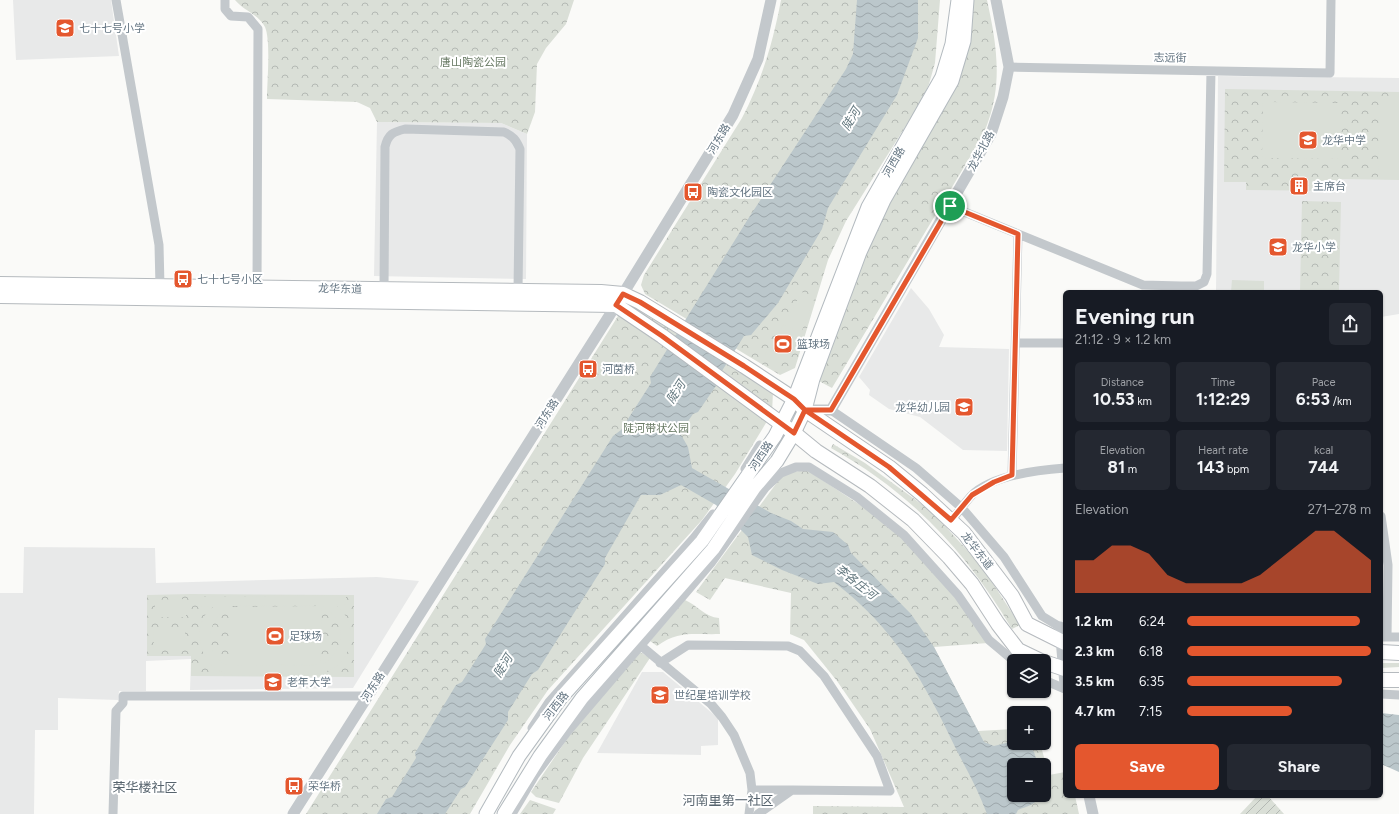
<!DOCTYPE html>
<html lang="en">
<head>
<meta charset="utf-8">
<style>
  :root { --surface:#171b24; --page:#242831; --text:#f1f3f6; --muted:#9ea1a6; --accent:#e4572e }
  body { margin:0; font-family:Figtree,"Noto Sans SC",sans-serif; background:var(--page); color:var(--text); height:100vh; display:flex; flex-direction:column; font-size:15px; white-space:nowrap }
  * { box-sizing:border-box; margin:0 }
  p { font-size:13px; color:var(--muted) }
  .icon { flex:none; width:22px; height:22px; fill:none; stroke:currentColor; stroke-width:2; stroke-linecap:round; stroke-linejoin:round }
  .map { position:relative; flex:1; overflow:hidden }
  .side { position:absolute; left:1063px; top:290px; width:320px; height:508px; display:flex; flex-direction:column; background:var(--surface); border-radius:6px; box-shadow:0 1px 3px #0004 }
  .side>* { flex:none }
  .buttons { position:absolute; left:1007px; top:654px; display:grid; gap:8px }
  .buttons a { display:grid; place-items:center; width:44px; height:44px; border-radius:6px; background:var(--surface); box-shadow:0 1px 3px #0004; font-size:20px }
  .pin { position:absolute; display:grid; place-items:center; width:34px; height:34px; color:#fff; margin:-17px; border:2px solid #fff; border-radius:50%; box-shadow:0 1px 4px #0007 }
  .round { display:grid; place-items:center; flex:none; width:42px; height:42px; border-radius:6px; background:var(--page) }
  .head { display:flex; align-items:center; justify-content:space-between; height:68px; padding:0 12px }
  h1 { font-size:22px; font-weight:700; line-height:30px }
  .figures { display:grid; grid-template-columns:repeat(3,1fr); gap:6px; height:68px; padding:4px 12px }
  .figures div { display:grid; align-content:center; border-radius:6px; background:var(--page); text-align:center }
  .figures b { font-size:17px; font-weight:700 }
  .figures small { font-size:11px; font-weight:400 }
  .figures p { font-size:11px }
  .chart { height:112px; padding:8px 12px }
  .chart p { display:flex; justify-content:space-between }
  .chart svg { width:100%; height:72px; margin-top:4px; fill:var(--accent); opacity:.7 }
  .cta { display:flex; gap:8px; margin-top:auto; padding:8px 12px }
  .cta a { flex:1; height:46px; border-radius:6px; background:var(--accent); color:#fff; font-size:16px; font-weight:700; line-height:46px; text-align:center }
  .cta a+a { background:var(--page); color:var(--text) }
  ul { padding:0 12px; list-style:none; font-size:13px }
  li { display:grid; grid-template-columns:64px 48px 1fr; align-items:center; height:30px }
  li i { height:10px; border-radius:5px; background:var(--accent) }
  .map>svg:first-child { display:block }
  .built { fill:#e8e9e9 }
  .forest { fill:url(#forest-crowns); fill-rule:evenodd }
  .garden { fill:url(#garden-furrows) }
  .pitch { fill:#dadfd7; fill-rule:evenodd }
  .water { fill:url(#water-waves) }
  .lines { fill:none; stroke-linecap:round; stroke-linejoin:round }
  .secondary-casing { stroke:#b3babf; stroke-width:15 }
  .primary-casing { stroke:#b5babe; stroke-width:16 }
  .minor { stroke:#c3c8cc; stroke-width:9 }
  .tertiary { stroke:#c3c8cc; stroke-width:11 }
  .secondary { stroke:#fff; stroke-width:13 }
  .primary { stroke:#fff; stroke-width:14 }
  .route-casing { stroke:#fff; stroke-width:8 }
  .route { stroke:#e4572e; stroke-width:5 }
  .labels { text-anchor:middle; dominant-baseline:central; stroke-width:4; stroke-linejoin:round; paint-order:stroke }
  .poi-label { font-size:11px; fill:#657683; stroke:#fff; text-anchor:start }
  .street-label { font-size:11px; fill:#657683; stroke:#fff }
  .park-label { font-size:11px; fill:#687a64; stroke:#fff }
  .water-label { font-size:12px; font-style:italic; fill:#60757c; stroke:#fff }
  .quarter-label { font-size:13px; fill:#57646e; stroke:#fff }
</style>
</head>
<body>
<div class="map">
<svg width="1399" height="814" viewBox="0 0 1399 814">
  <defs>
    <pattern id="forest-crowns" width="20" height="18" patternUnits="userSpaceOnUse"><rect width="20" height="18" fill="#dadfd7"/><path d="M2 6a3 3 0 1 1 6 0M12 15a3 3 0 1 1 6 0" fill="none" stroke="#b4b9b4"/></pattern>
    <pattern id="garden-furrows" width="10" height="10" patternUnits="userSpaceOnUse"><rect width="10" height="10" fill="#dadfd7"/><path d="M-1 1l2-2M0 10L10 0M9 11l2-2" fill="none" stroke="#b4b9b4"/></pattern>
    <pattern id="water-waves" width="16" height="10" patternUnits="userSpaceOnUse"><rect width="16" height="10" fill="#bbc7cb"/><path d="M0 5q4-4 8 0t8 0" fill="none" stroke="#9ca6aa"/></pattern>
  </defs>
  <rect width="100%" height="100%" fill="#fafaf8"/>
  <path class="built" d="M13,0H111L119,56L16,60Z
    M1218,76L1399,78V314L1381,317V292H1216Z
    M377,122L501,123L527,134L526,279L374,276Z
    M911,288L929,309L944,335L939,347L1009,349L1007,451L963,450L920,417L889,409L869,395L870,390L859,377Z
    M24,547L155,548L156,583L377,577L419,581L353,688L190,690L191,659L146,661V691H119L118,700L58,698V730H35L34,814H0V593H23Z
    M642,672H663L718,718V745L701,746V755L597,753Z"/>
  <path class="forest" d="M235,0H574L566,24L546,48L537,64L535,112L527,134L501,123L377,122L370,108L357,102L267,99C267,82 271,41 265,27C259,15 243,10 235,0Z
    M781,0H940L935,63L929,84L922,100L846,221L828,260L795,368L780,375L645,294L641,285L644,275L742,118C762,80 773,42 781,0Z
    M971,0H987C996,41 1003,81 988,122C985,132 978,142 973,152L832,388L817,380L881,212L936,122L946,101Z
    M1225,89L1399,92V180L1340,179V191L1246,190V182H1224Z
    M1302,201L1341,202L1339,292H1300Z
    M629,310L640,311L773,392L772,413L735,474L702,520L548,690L510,745L470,814H306L618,316Z
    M833,444L865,463L931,511L968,551L988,576L1020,625L1012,629C965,550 911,493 831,448Z
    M807,470L880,518L908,542L959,599L988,643L934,647L978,731L1014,729V743H1040L1049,775L1065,772V796H1075L1079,814H813V806L904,807L870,729L837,681L804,640L790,634L791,593L725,578L710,600L696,592L784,473ZM1014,765H1044V795H1014Z
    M191,594L354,595V677L191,676V656H147V595Z
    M685,600C697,605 705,617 719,618L720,634C694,635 679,630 657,646L650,641Z
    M640,652L650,658L583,758L559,803L536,797L531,792L571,733Z
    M1381,663H1399V667L1381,668Z
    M530,800L556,809L553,814H520Z"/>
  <path class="garden" d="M1257,796H1268L1284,814H1240Z"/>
  <path class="pitch" d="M1379,96H1399V177H1378Z
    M1263,102L1341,103V159L1262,158Z
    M1232,280L1264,281V292H1231Z
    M802,292L814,300L801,333L785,321Z
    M784,324L801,334L781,364L765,354Z
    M346,595V604L336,605C347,614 352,626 350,640C346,678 310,675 282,675C267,675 251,676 236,676C228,674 221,673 215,668C197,654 193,621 213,607L199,606V597ZM320,605C348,617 347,652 321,665L232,666L320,664L322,607L319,606L231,607L229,608V665L231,666C201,659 205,617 231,606Z
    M186,599V617H155V600Z
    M153,630H185V647H154Z"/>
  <path class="water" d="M857,0H918V38L897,95L828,208L822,229L778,303L751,335L744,336L720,374V380L698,412L693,414L680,433L688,447L692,468L771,513L791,521L803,529L833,532L848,545L851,553L911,614L934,647L984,742L994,746L1014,741V743H1026L1034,752L1038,765H1014V795H1041C1036,805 1027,806 1018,810L1016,814H987C979,792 968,772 957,751C924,682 896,629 834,582L818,584L782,570L752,555L748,537L716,505L681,485L660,495H641L605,558V564L538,670L532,674L508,712V720L465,787L461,789L445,814H377L386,799L392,797L416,758L415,753L456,685L462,682L486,644L485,639L613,436L621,430L651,383L650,377L748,219L846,69L853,54Z
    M1381,713L1399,715V772L1381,764Z"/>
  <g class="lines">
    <defs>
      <path id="secondary" d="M486,814L519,756L560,699L702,541L775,436L794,399L868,207L942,77L952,44L958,0
        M504,814L540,756L582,698L713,549L754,488L777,461L794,433L805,410L813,379L860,252L884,200L952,81L964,41L967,0"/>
      <path id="primary" d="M0,284L601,292L623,294L640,302L744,366L794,399L805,410L889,467L922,494L964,533L1012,596L1027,624L1065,643
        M0,296L616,305L662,336L794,433L816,451L870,486L913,520L949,557L972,584L998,624L1018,650L1041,661
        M1381,652L1399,653
        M1044,662L1065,669
        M1381,680H1399"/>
    </defs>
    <use href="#secondary" class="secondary-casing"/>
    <use href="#primary" class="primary-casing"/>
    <path class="minor" d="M116,0L159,245L160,286
      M225,0V9L231,16L248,17L258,29L257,288
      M1009,67L1330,73L1331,0
      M950,206L1143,285L1181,286
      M384,289L385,147C388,134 393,132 405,129L504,132C513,136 516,140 520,149L518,290
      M1181,291V286H1196L1204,282L1207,274L1211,71
      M1016,343H1065
      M831,410L916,468L962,508L1004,557L1042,616L1065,630
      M745,469L760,445
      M1012,475L1018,234
      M1381,516L1388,565L1387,637
      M951,520C958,513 964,504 971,496C991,475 1037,470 1065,468
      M1381,637H1399
      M640,645L711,704L722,717L734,735L750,773L752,790L749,814
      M660,663L688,645L788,646L800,651L824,676L877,756L890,791L792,790L758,814
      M1044,680L1065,689
      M1381,694L1399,695
      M532,728L549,702L693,539L713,514
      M752,790H792
      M113,814L116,711L123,703V696H367
      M512,814L535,775L567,732L711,563L765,488L781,473L796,467H809L857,497L904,535L958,595L989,640L1014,661"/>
    <path class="tertiary" d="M805,410H831L991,134L1003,97L1009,67L996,0
      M1060,627L1065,685
      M1089,796L1093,814
      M293,814L623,294L733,115L758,59L771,0"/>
    <use href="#secondary" class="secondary"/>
    <use href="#primary" class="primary"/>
  </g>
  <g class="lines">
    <defs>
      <path id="route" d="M950,206L831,410H805L794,399L744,366L640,302L623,294L616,305L662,336L794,433L805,410L889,467L951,520L972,495L994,482L1012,475L1018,234L950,206"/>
    </defs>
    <use href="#route" class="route-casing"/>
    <use href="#route" class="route"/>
  </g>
  <defs>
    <symbol id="school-square" viewBox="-11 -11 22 22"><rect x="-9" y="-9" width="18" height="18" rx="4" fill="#e4572e" stroke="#fff"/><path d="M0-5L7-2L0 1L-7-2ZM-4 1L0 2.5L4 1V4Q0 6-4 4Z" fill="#fff"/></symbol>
    <symbol id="building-square" viewBox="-11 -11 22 22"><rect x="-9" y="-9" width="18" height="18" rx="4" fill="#e4572e" stroke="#fff"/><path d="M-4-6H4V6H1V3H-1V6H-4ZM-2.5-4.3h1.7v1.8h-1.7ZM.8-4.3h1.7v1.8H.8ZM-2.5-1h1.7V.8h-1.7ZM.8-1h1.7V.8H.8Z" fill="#fff"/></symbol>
    <symbol id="bus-square" viewBox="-11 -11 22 22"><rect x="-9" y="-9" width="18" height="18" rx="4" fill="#e4572e" stroke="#fff"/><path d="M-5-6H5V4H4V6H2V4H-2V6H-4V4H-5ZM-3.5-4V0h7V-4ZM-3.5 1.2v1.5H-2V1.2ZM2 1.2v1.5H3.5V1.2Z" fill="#fff"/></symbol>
    <symbol id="stadium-square" viewBox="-11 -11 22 22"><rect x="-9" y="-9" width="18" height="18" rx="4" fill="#e4572e" stroke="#fff"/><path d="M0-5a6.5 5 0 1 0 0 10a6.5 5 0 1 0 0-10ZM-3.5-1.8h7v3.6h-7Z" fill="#fff"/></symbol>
    <symbol id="university-square" viewBox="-11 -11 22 22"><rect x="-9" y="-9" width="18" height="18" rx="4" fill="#e4572e" stroke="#fff"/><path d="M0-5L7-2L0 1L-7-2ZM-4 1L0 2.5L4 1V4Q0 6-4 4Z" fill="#fff"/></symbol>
  </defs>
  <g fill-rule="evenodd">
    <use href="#school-square" x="54" y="17" width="22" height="22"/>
    <use href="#school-square" x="1297" y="129" width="22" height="22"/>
    <use href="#building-square" x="1288" y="175" width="22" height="22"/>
    <use href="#bus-square" x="682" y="181" width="22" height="22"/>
    <use href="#school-square" x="1267" y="236" width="22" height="22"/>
    <use href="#bus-square" x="172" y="268" width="22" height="22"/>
    <use href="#stadium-square" x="772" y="333" width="22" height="22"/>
    <use href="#bus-square" x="577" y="358" width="22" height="22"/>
    <use href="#school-square" x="953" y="396" width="22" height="22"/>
    <use href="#stadium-square" x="264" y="625" width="22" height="22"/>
    <use href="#university-square" x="262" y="671" width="22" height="22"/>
    <use href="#school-square" x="649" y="684" width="22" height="22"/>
    <use href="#bus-square" x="283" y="775" width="22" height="22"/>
  </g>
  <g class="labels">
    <g class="poi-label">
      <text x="79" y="28">七十七号小学</text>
      <text x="1322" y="140">龙华中学</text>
      <text x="1313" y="186">主席台</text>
      <text x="707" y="192">陶瓷文化园区</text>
      <text x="1292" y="247">龙华小学</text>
      <text x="197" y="279">七十七号小区</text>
      <text x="797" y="344">篮球场</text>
      <text x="602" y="369">河茵桥</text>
      <text x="950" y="407" text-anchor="end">龙华幼儿园</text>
      <text x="289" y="636">足球场</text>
      <text x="287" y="682">老年大学</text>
      <text x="674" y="695">世纪星培训学校</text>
      <text x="308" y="786">荣华桥</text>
    </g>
    <g class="street-label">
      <text transform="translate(1170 58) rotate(1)">志远街</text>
      <text transform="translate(719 139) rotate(-59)">河东路</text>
      <text transform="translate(981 151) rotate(-62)">龙华北路</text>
      <text transform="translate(894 162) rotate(-60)">河西路</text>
      <text transform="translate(340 289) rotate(1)">龙华东道</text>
      <text transform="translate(547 414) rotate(-58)">河东路</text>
      <text transform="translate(761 456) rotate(-56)">河西路</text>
      <text transform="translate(977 551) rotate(52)">龙华东道</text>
      <text transform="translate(373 687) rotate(-57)">河东路</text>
      <text transform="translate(556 706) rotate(-52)">河西路</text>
    </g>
    <g class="park-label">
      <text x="473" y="62">唐山陶瓷公园</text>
      <text x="656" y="428">陡河带状公园</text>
    </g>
    <g class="water-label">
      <text transform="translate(851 119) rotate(-59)">陡河</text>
      <text transform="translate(676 392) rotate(-57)">陡河</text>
      <text transform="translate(856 582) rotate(38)">李各庄河</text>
      <text transform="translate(503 666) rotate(-58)">陡河</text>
    </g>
    <g class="quarter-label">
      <text x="145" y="787">荣华楼社区</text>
      <text x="728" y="800">河南里第一社区</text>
    </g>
  </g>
</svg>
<div class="buttons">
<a><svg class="icon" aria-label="layers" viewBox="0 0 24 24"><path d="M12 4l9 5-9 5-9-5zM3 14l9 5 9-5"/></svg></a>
<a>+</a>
<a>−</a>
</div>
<div class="pin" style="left:950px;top:206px;background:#1e9e55"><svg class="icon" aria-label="arrive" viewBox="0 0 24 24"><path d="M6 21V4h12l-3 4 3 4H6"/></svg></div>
<section class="side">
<div class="head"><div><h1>Evening run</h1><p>21:12 · 9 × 1.2 km</p></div><a class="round"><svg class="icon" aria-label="share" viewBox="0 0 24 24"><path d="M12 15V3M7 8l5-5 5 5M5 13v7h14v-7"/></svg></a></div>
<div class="figures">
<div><p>Distance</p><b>10.53<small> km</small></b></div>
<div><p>Time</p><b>1:12:29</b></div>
<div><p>Pace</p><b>6:53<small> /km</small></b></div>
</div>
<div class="figures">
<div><p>Elevation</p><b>81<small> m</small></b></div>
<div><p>Heart rate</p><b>143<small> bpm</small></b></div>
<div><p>kcal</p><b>744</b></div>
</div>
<div class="chart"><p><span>Elevation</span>271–278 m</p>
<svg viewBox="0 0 160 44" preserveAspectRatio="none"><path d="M0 44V24L10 24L20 15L30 15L40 20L50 33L60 38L70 38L80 38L90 38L100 33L110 24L120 15L130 6L140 6L150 15L160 24V44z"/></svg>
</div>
<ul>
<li><b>1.2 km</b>6:24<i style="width:94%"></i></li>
<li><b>2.3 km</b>6:18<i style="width:100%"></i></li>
<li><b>3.5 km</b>6:35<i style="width:84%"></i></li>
<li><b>4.7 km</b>7:15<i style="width:57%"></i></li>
</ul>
<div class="cta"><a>Save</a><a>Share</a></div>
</section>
</div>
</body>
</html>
